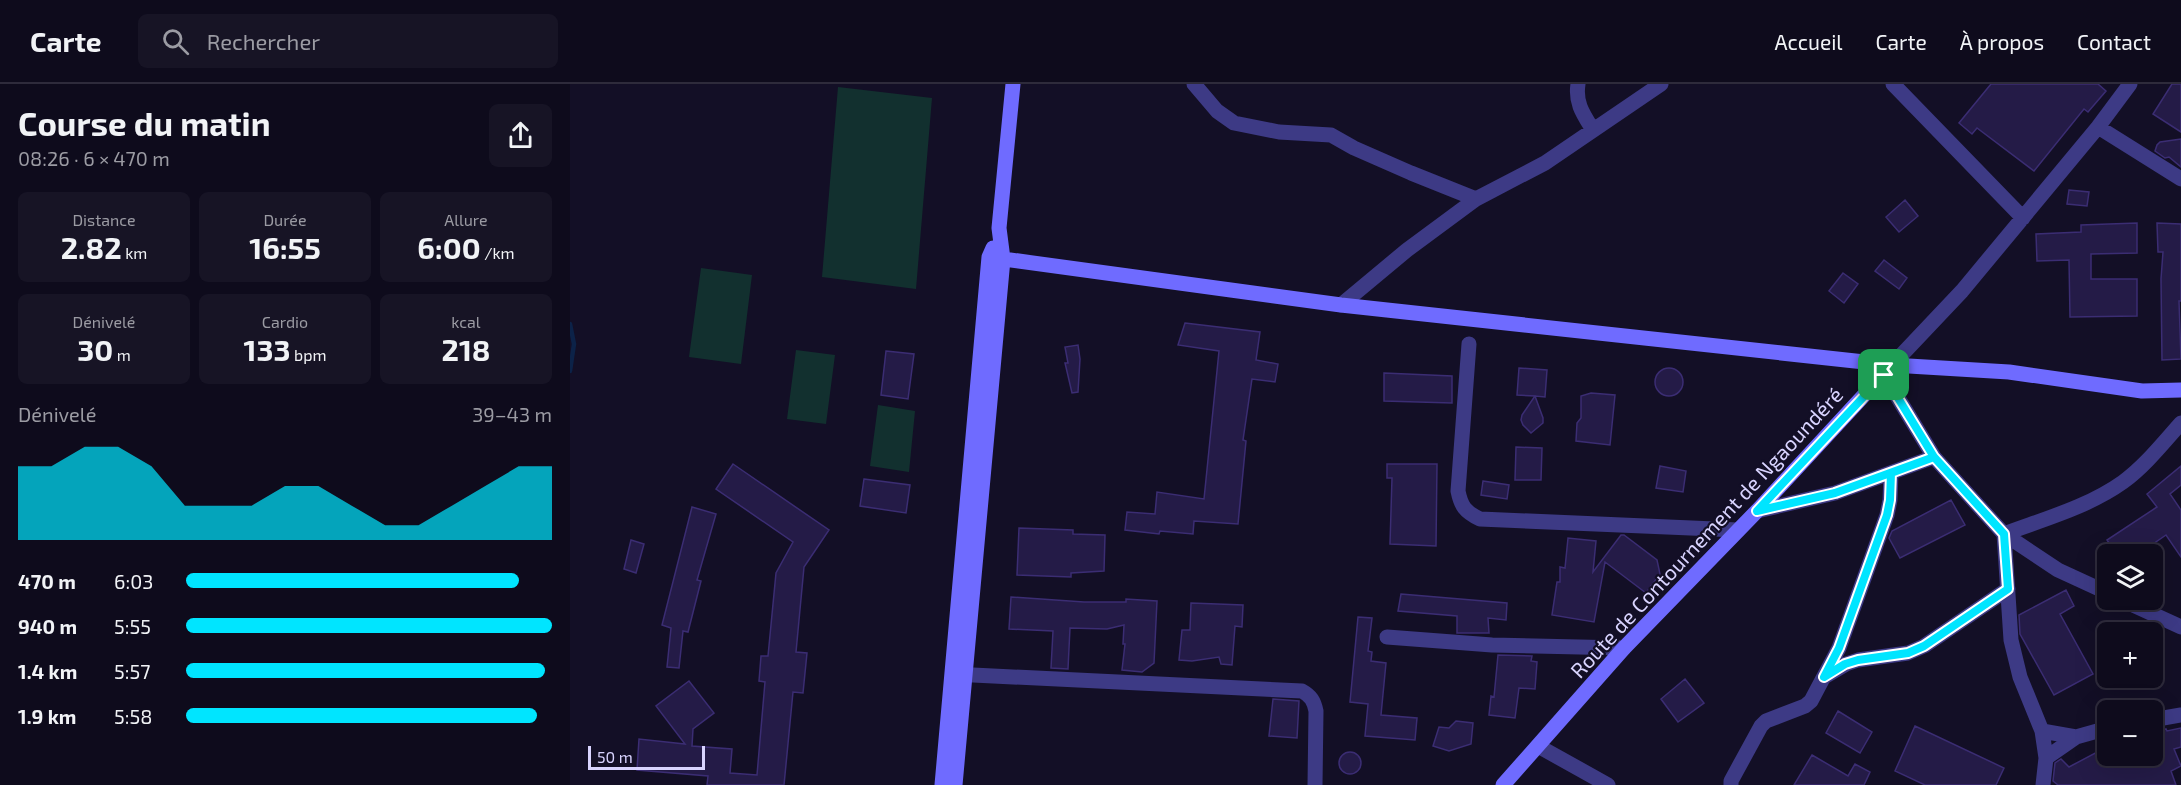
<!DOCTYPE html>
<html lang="fr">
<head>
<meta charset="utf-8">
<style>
  :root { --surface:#0e0b1c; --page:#171425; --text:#f1f3f6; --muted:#9b9ba3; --line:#2e2b3b; --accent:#00e5ff }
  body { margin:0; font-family:"Exo 2",sans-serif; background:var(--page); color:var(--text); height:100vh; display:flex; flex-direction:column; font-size:22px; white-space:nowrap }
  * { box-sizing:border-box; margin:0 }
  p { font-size:20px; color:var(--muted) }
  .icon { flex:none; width:33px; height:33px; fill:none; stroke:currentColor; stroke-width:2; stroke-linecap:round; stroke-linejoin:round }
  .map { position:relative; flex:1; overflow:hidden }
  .side { display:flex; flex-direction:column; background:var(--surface); width:570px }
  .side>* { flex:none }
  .tools { position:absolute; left:1527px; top:460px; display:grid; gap:12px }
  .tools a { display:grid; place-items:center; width:66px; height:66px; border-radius:9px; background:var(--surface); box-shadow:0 6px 24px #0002,0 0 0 2px var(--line); font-size:30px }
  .scale { position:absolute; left:18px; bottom:15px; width:117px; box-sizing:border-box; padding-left:6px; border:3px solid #d9d4ff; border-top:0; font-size:16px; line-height:21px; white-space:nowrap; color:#d9d4ff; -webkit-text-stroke:4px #130f26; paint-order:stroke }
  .pin { position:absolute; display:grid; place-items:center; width:51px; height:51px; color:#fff; margin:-26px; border-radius:12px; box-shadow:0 3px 9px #0006 }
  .round { display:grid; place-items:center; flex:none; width:63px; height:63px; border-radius:9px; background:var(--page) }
  .overview { display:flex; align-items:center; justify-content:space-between; height:102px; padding:0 18px }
  h1 { font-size:33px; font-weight:700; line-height:45px }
  .stats { display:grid; grid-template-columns:repeat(3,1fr); gap:9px; height:102px; padding:6px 18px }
  .stats div { display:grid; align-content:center; border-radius:9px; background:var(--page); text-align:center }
  .stats b { font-size:30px; font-weight:700 }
  .stats small { font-size:16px; font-weight:400 }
  .stats p { font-size:16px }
  .chart { height:168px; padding:12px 18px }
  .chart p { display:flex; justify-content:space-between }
  .chart svg { width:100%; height:108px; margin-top:6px; fill:var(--accent); opacity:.7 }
  ul { padding:0 18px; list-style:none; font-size:20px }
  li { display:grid; grid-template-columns:96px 72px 1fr; align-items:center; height:45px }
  li i { height:15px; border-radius:8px; background:var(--accent) }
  header { display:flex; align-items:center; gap:36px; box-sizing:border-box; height:84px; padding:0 30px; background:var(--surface); border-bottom:2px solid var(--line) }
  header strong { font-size:28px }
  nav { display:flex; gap:33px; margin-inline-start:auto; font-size:21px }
  .search { width:420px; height:54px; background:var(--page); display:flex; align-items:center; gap:15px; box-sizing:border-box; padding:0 21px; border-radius:9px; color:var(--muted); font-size:22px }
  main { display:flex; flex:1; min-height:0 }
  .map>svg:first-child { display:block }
  .green { fill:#12302f }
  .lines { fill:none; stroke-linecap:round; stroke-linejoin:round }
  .stream { stroke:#0c2248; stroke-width:4.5 }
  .building { fill:#241b47; stroke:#3b2d73; stroke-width:1.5 }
  .street { stroke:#3d3a85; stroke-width:15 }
  .secondary { stroke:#6f6bff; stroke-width:15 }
  .route-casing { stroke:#fff; stroke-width:12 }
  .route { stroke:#00e5ff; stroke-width:8 }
  .labels { text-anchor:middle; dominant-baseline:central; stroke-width:4.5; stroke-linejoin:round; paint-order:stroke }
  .street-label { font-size:21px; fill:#d9d4ff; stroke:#130f26 }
</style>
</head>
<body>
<header>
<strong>Carte</strong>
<div class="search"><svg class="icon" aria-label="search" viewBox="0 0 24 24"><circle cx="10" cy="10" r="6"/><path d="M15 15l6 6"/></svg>Rechercher</div>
<nav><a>Accueil</a><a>Carte</a><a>À propos</a><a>Contact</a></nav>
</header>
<main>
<section class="side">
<div class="overview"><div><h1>Course du matin</h1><p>08:26 · 6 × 470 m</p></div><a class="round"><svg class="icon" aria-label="share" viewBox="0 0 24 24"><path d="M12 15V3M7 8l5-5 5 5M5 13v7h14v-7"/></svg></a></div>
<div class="stats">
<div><p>Distance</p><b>2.82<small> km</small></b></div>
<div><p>Durée</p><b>16:55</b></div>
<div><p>Allure</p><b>6:00<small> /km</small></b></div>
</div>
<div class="stats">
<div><p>Dénivelé</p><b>30<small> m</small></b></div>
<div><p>Cardio</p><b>133<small> bpm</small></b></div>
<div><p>kcal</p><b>218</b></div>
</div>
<div class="chart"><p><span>Dénivelé</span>39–43 m</p>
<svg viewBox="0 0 160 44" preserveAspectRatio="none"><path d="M0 44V14L10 14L20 6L30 6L40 14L50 30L60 30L70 30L80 22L90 22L100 30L110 38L120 38L130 30L140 22L150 14L160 14V44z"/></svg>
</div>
<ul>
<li><b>470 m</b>6:03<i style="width:91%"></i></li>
<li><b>940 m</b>5:55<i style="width:100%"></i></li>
<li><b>1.4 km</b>5:57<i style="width:98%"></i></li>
<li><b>1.9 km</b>5:58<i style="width:96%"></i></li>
</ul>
</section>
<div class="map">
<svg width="1611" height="701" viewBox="0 0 1611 701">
  <rect width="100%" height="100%" fill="#130f26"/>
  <path class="green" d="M268,3L362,14L346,205L252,193Z
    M131,184L182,191L171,280L119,273Z
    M226,266L265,271L256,340L217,335Z
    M308,321L345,327L339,388L300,382Z"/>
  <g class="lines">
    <path class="stream" d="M0,240L4,260L0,287"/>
  </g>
  <path class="building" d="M1421,0H1528L1536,7L1518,28L1514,25L1464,87L1407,44L1402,50L1389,39Z
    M1602,0H1611V48L1583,30Z
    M1611,55V83L1599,73L1595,74L1585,67L1587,61L1590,58Z
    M1499,106L1519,108L1517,122L1497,120Z
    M1335,116L1348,132L1329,148L1316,133Z
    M1567,139V169L1521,170V195H1567V232L1500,233L1499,176L1467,177L1466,150L1511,148V141Z
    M1587,139L1611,140V217H1609L1611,275L1592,276L1591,195L1593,168H1588Z
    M1314,176L1337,194L1329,205L1305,187Z
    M1273,189L1288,200L1274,219L1259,207Z
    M615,239L690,248L686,276L708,280L705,298L682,295L673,356L676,357L668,440L624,437L623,450L590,447L589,450L555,446L557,428L585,430L587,408L634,415L649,267L608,261Z
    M508,261L510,275L508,308L502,309L495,279H498L495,263Z
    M316,267L344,270L338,315L311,311Z
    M1085 298a14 14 0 1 1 28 0a14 14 0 1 1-28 0Z
    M949,284L977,286L975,313L965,312L973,334V339L961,349L953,341L951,336L952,331L965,312L947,311Z
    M814,289L882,292V319L814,317Z
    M1021,309L1045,311L1040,361L1006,357L1007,339L1011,334V312Z
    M946,363L972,364L971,396H945Z
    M163,380L259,446L234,483L226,568L237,569L233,609L223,608L214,701H137L138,692L67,686L69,655L115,660L86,622L119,597L144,629L123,645L122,662L162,665L160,689L187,691L195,598L189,597L191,572H198L206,489L223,458L146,405Z
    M817,380H867L866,462L820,460L822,394H817Z
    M1090,382L1116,387L1113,408L1086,404Z
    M1611,382V401L1600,410L1611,426V473L1596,451L1567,471H1547L1537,456L1587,423L1577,410Z
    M294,395L340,401L336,429L290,422Z
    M913,397L939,401L937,415L911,411Z
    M1381,416L1395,441L1330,474L1319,454L1322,447Z
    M122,423L146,430L127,496L131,497L118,548L113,547L109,584L97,583L101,544L92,541Z
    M449,444L503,446V450L535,451L534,487L501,489V493L447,491Z
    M1051,451H1054L1087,476L1090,490L1076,509L1035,478L1024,538L982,531L987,498H990V483L995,484L998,454L1026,457L1023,488Z
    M61,456L74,460L66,489L54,485Z
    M1496,506L1504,522L1490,530L1523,590L1484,611L1450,550L1449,531Z
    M831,510L937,519L936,536L918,534L919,549H887V532L828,527Z
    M441,513L514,518H556V515L587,517L584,579L572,588L552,586L555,560H553L554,541L537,545L500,544L498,585L481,584L483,547L439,545Z
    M621,519L673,521L672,543L665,542L662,581L651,580L649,573L622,577L609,576L612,546H620Z
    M788,533L802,534L798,567L802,568L801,577L816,579L811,631L847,634L845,656L795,652L798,620L780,618Z
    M928,571L962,572L961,577L967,578L965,605L949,604L945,634L919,631L921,612L924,613Z
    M1115,595L1134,619L1108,638L1091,615Z
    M703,615L729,617L727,654L699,652Z
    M1268,627L1302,648L1290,669L1256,649Z
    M886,637L903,639L901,660L879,667L863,662L869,643L879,644Z
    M1345,642L1434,684L1426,701H1355L1325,687Z
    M1611,644V663L1604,665L1611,682L1601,687L1606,701H1488L1483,697L1485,679L1491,675L1499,683L1531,666L1534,672H1582V649L1596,645L1597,647Z
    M769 679a11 11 0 1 1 22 0a11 11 0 1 1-22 0Z
    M1242,671L1278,692L1285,680L1300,688L1294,701H1224Z"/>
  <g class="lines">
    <path class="street" d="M624,0L647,27L664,39L709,48L761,51L784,64L841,89L906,115
      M1008,0C1005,19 1013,30 1023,46
      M1323,0L1453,134
      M1528,43L1611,95
      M771,221L837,166L906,115L975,79L1091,0
      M899,260L888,407C891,422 895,428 910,435L1168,446
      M1322,281L1392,207L1528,43L1560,0
      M1314,291L1364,373L1434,450L1488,486L1538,509
      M1187,427L1265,409L1364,373
      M1434,450L1441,556L1450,593L1472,647L1476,674
      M1434,450C1474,435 1518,423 1553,398C1575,382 1593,359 1611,339
      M1552,516L1611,543
      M817,553L922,561L1054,564
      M383,590L732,607C741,612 744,617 746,627L745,701
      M1254,593L1276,580L1288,576L1338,569L1354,562L1438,505
      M1582,636L1611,631
      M1472,647L1506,653
      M968,662L1038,701
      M1161,701V697L1191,642L1196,637L1235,622L1241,617L1269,564L1317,431L1320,416L1321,389
      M1473,701L1476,674L1506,653L1538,644"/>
    <path class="secondary" d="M419,173L771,221L1322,281
      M372,701L419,173L423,164
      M385,701L433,175L429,144L443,0
      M933,701L1054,564L1187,427L1322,281L1439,288L1572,307L1611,306"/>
  </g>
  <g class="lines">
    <defs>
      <path id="route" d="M1314,291L1364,373L1321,389L1320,416L1317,431L1269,564L1254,593L1275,580L1288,576L1338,569L1354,562L1438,505L1434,450L1364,373L1265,409L1187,427L1314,291"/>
    </defs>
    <use href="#route" class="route-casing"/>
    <use href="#route" class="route"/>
  </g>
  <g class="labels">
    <g class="street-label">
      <text transform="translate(1136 448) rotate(-47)">Route de Contournement de Ngaoundéré</text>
    </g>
  </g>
</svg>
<div class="tools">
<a><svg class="icon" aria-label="layers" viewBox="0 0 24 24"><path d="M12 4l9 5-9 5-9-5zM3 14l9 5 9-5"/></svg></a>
<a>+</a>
<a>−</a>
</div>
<div class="scale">50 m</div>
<div class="pin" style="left:1314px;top:291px;background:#1e9e55"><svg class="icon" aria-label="arrive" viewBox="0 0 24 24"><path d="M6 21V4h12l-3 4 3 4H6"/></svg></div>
</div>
</main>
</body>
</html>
